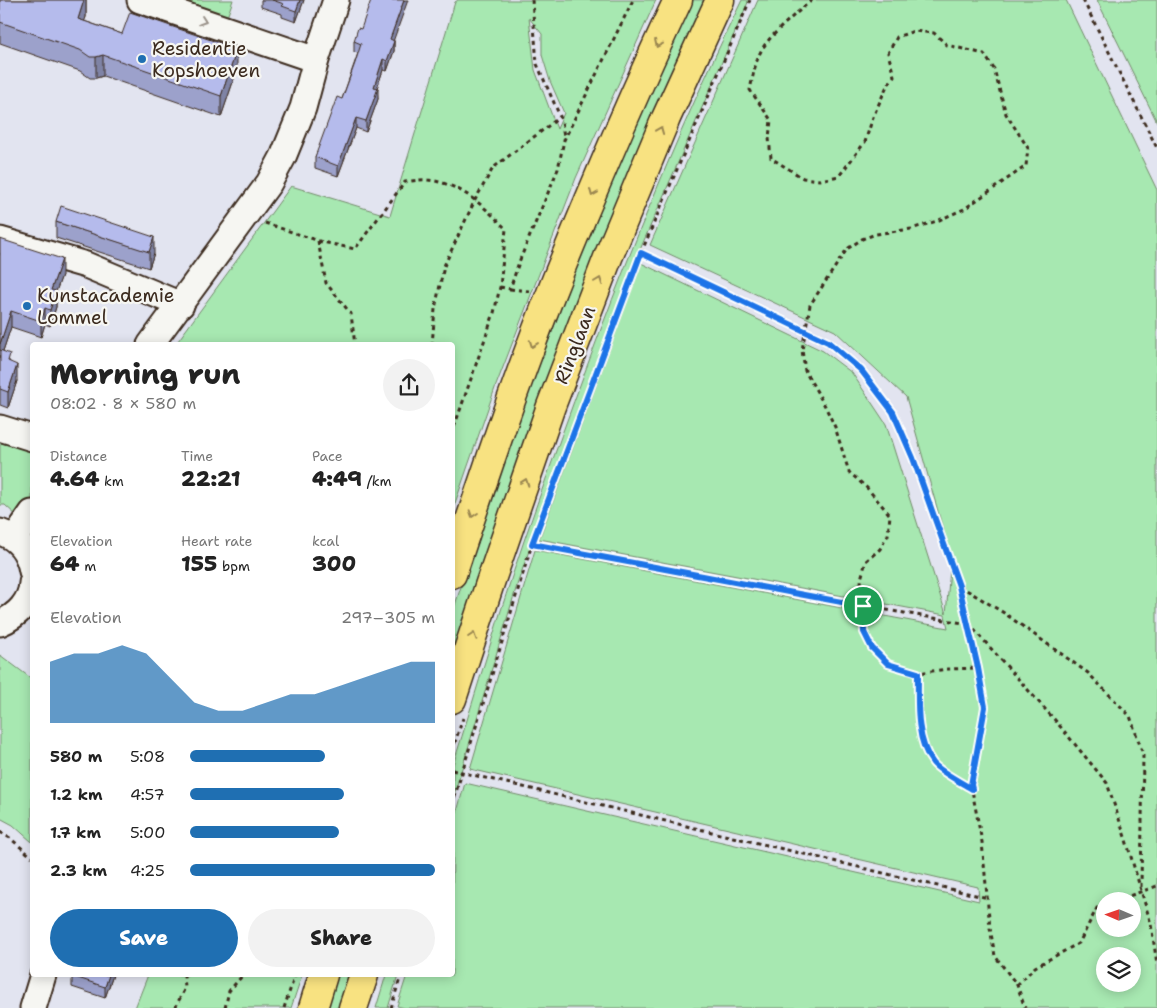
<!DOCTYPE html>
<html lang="en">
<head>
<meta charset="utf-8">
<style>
  :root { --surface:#fff; --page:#f2f2f2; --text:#222; --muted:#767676; --accent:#1f6fb2 }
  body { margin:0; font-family:"Shantell Sans",sans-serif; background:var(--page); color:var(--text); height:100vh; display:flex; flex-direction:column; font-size:19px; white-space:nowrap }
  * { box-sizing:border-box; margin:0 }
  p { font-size:16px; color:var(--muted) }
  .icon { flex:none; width:28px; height:28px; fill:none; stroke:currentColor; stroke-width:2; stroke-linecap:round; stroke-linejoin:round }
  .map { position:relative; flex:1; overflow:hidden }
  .sheet { position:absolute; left:30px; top:342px; width:425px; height:635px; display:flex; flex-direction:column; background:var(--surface); border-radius:5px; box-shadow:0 2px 12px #0003 }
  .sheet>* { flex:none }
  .needle { width:32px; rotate:272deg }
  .tools { position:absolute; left:1096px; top:892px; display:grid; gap:10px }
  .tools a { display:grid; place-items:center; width:45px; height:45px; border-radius:50%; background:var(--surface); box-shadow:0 2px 12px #0003; font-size:25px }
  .pin { position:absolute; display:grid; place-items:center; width:42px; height:42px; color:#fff; margin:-21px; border:2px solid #fff; border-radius:50%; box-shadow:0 1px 5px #0007 }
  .round { display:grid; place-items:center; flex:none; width:52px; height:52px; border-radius:26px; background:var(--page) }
  .headline { display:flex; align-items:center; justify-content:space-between; height:85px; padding:0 20px }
  h1 { font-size:28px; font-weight:800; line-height:38px }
  .figures { display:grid; grid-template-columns:repeat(3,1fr); gap:8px; height:85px; padding:5px 20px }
  .figures div { display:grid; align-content:center }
  .figures b { font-size:21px; font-weight:800 }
  .figures small { font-size:14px; font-weight:400 }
  .figures p { font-size:14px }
  .chart { height:140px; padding:10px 20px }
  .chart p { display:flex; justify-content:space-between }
  .chart svg { width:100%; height:90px; margin-top:5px; fill:var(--accent); opacity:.7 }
  .button { display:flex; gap:10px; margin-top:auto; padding:10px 20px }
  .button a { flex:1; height:58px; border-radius:30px; background:var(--accent); color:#fff; font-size:20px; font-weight:800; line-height:58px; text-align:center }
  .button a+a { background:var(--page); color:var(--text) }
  ul { padding:0 20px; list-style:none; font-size:16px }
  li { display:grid; grid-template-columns:80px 60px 1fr; align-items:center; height:38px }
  li i { height:12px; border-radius:6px; background:var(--accent) }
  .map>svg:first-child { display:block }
  .green { fill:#a7e8b1; stroke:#718968; fill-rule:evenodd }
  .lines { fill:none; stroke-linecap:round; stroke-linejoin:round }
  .minor-casing { stroke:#3b2a1e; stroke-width:29 }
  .major-casing { stroke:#3b2a1e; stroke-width:31 }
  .path { stroke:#3b2a1e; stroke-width:3; stroke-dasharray:4 4; stroke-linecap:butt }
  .minor { stroke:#f6f6f2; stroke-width:25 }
  .major { stroke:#f8e281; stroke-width:28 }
  .wall { fill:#9ca1cb; stroke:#3b2a1e }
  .shaded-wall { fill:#7f83a5; stroke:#3b2a1e }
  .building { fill:#b5bbec; stroke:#3b2a1e }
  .oneway { stroke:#989088 }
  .oneway2 { stroke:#9a8650 }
  .route-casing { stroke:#fff; stroke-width:10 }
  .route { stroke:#1a73e8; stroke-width:6 }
  .poi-dot { fill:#1f6fb2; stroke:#f6f6f2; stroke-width:2 }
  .labels { text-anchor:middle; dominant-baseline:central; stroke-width:4.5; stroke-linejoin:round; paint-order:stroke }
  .poi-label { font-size:19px; fill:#3b2a1e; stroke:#f6f6f2; text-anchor:start }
  .street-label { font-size:19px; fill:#3b2a1e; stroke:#f6f6f2 }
</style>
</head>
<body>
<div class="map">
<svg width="1157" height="1008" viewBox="0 0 1157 1008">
  <rect width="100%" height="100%" fill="#e2e4f0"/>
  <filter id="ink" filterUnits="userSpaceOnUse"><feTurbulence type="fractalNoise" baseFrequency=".02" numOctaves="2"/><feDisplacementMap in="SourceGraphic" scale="10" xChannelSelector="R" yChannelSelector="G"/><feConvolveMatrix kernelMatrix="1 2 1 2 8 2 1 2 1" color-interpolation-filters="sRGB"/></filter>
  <g filter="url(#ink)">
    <path class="green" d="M159,0H233L225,23Z
      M458,0H656L576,178L495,388L453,509L452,345H175L291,186L390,216L455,2ZM529,18L542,34V55L550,81L564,113L557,129L535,70Z
      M692,0H708L453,661V611L501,465L610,180Z
      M742,0H749L642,245L567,443L518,582L453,798V765C477,689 499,613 525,538C589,356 657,173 742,0Z
      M758,0H1066L1157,190V1008H405L397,1006L407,975H452L453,826L465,783L979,901L978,887L470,769L535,550L948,628L945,615L539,539L641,263L823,351L852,373L886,424L946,614L951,558L906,397L835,331L650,245ZM1105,901H1132V929H1105ZM1105,956H1132V984H1105Z
      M1097,0H1157V122Z
      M0,443L32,449V530L5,505H0Z
      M0,655L32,679V842L13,825L0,818Z
      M148,975H302L291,1008H135Z
      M337,975H352L342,1008H326Z
      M386,975H398L388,1008H376Z"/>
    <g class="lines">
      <defs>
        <path id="minor" d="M140,0L316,60
          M0,240L86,265L181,305
          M150,345L269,183L283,157L303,108L316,60L336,0
          M0,428L32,438
          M0,532C19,538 29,553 32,571
          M14,539L32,513
          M0,623C17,616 31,602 32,583
          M33,1008L43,975"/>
        <path id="major" d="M452,574C485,475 518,375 557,278C595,184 635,91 678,0
          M452,699L490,583L551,406L609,255L666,118L720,0
          M313,1008L323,975
          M353,1008L364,975"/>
      </defs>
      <use href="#minor" class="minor-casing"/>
      <use href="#major" class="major-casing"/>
      <path class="path" d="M532,0L537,64L562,121L564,139
        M812,0C798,12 772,33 762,49C755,62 753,76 750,90L771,120L769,138L771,158L803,178L820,180L839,176L865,142L873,117L886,88L894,76L888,53L897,37L914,31L934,33L947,45L984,54L994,69L1006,114L1028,148L1026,166L964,209L937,221L911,229L876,234L862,239L847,249L810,305L802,350L805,371L825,406L835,427L849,472L867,488L890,515L888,535L880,549L866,561L861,579L864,631L872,648L888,664L918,673L947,669L978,668
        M1083,0L1157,148
        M265,223L322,242L355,249L405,182C412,181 421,179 428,180C460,183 485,207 506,229L500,287L494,313L452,433
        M318,241L326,283L351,314L355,345
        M641,253L828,342L861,370L893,412L913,457L942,534L959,586L969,624L1054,719L1107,783L1126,840L1151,924L1157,964
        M500,287L510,289L519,262L558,169L564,140L633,0
        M510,289L529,291
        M432,345L435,309L444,266L475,200L493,168L560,117
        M532,544L863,606L969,624L985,707L971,785L982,842L990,928L995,956L1017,985L1025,1008
        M960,586L1004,613L1088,673L1130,716L1143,754L1141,887
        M918,673C918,700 915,740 933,763C939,771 962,783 971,789
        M452,751L463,718
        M452,770L988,898
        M452,805L532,544L641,253L750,0
        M0,832L10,838L32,857
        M1115,901L1157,886
        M1017,985L1035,967L1079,943L1097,908L1105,905
        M175,1008L185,988L184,975
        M225,1008L229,991L243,975
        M284,1008L295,975
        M391,1008L401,975"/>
      <use href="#minor" class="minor"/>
      <use href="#major" class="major"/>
    </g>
    <path class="wall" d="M0,0H86V17L84,21L122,34L237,70L221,117L103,76L96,78H90L80,71L0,43Z
      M261,0H304L296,22L282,17V14L261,7Z
      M394,40V51L387,71L383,70L377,88L378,99L366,132L356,128L338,176L315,168V157L342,99L358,53L354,52V41Z
      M56,222L154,253L149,268L56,238Z
      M0,239L62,275L56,291V307L50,326L45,324L41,337L11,327L3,351L10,362L17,381L8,408L0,405Z
      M113,975L105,998L72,987V976Z"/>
    <path class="shaded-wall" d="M84,0H86V17L78,40V19Z
      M300,0H304L296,22V11Z
      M404,0H408L390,50V39Z
      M394,41V51L387,71V61Z
      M237,49V70L221,117V96Z
      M103,55V76L96,78V57Z
      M383,59V70L374,97V87Z
      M378,88V99L366,132V121Z
      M356,118V128L338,176V166Z
      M154,237V253L149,268V252Z
      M62,259V275L51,306V290Z
      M56,291V307L50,326V310Z
      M45,308V324L41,337V321Z
      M11,311V327L0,360V344Z
      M17,365V381L8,408V392Z
      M109,975H113L105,998V987Z"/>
    <path class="building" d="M0,0H84L78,19L122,34L130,12L237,49L221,96L103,55L96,57H90L80,50L0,22Z
      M272,0H300L296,11L282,6L284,4Z
      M371,0H404L390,39L394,41L387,61L383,59L374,87L378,88L366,121L356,118L338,166L315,157L337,97L342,99L355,63L361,44L354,41L358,28L361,29Z
      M61,206L154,237L149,252L56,222Z
      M0,239L62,259L51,290L56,291L50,310L45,308L41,321L11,311L0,344Z
      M0,350L10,354L8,361L17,365L8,392L0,389Z
      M72,975H109L105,987L72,976Z"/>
    <defs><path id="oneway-chevron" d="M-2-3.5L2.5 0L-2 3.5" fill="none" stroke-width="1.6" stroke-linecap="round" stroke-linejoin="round" transform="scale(1.25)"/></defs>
    <use class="oneway" href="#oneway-chevron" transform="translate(203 21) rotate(19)"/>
    <g class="oneway2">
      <use href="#oneway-chevron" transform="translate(658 44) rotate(115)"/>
      <use href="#oneway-chevron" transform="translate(660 130) rotate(-68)"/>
      <use href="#oneway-chevron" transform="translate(593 193) rotate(113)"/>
      <use href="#oneway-chevron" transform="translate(599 281) rotate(-69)"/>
      <use href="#oneway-chevron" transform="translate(533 344) rotate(110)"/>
      <use href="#oneway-chevron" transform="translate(525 482) rotate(-71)"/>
      <use href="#oneway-chevron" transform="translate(473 514) rotate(108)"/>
      <use href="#oneway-chevron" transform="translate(473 636) rotate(-72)"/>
    </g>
  </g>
  <g class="lines" filter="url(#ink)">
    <defs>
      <path id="route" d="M641,253L828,342L861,370L893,412L913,458L959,586L978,668L985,707L971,785L972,789C962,783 939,771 933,763C915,740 918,700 918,673L888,664L872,648L864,632L863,606L532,544Z"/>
    </defs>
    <use href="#route" class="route-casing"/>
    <use href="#route" class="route"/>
  </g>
  <g class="poi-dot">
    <circle cx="142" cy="59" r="5"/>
    <circle cx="27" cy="306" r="5"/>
  </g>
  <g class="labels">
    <g class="poi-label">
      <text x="152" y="48">Residentie<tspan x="152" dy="22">Kopshoeven</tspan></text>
      <text x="37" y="295">Kunstacademie<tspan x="37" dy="22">Lommel</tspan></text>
    </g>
    <g class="street-label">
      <text transform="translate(575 345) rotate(-69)">Ringlaan</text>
    </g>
  </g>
</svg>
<div class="tools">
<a><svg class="needle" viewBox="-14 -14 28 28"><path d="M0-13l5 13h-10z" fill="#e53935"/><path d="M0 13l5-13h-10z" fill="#767676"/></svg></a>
<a><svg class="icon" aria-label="layers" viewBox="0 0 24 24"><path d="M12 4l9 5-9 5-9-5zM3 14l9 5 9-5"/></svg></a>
</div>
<div class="pin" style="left:863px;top:606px;background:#1e9e55"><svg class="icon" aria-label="arrive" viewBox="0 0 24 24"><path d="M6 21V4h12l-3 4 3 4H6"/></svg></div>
<section class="sheet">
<div class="headline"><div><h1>Morning run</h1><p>08:02 · 8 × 580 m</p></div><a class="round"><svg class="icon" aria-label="share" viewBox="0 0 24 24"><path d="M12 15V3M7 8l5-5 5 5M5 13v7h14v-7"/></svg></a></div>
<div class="figures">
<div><p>Distance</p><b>4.64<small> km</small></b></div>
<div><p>Time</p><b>22:21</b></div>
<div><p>Pace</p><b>4:49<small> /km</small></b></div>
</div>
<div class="figures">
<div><p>Elevation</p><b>64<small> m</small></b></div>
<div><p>Heart rate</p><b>155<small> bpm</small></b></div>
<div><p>kcal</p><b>300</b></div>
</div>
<div class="chart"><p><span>Elevation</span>297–305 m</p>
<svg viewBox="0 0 160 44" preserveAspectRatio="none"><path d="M0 44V14L10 10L20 10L30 6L40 10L50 22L60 34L70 38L80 38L90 34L100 30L110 30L120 26L130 22L140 18L150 14L160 14V44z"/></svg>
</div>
<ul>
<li><b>580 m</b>5:08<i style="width:55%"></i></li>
<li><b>1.2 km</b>4:57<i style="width:63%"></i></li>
<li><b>1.7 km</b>5:00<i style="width:61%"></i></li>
<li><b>2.3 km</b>4:25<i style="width:100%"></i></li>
</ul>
<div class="button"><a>Save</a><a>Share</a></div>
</section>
</div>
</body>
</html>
